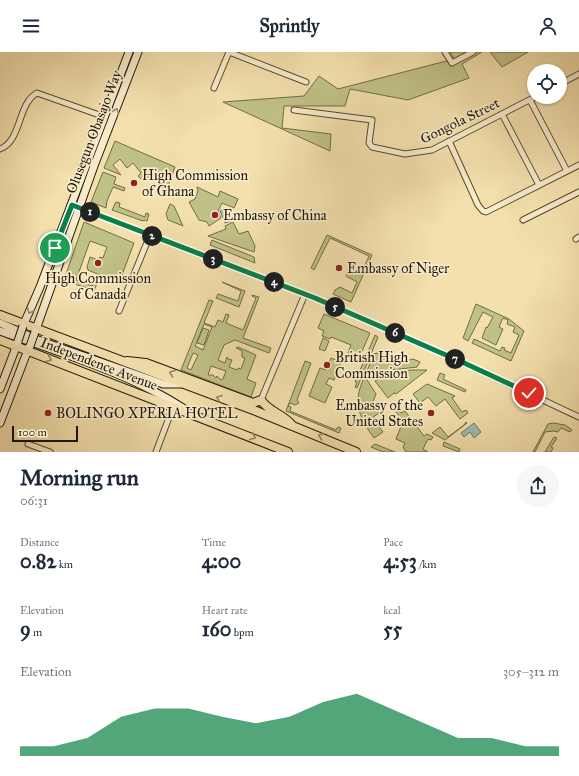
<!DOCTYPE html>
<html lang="en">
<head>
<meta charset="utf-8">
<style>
  :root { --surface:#fff; --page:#f6f6f7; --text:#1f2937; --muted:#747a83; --accent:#0b8043 }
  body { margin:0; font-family:"IM FELL Great Primer",serif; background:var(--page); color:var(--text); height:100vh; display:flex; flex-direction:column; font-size:15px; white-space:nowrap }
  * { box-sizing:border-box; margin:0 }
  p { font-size:13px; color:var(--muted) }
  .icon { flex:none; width:22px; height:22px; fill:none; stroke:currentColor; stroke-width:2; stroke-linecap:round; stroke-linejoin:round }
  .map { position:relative; height:400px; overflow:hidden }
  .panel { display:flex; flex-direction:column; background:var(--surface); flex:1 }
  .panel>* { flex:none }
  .buttons { position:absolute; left:527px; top:12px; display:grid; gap:8px }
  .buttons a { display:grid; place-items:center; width:40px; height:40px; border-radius:50%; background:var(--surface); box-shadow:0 1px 3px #0004; font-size:20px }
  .scale { position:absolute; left:12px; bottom:10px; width:66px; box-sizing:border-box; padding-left:4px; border:2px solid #211709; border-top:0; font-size:11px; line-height:14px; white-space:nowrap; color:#211709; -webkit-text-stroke:3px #f7ebca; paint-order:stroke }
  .pin { position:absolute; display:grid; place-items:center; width:34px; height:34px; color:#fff; margin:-17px; border:2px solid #fff; border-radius:50%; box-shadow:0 1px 4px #0007 }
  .km { position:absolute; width:20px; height:20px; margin:-10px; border-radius:50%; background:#222; color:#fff; font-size:11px; line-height:20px; text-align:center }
  .round { display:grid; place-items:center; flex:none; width:42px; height:42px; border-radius:21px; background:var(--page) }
  .summary { display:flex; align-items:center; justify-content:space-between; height:68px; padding:0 20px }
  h1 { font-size:22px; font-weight:700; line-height:30px }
  .stats { display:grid; grid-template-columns:repeat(3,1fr); gap:6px; height:68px; padding:4px 20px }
  .stats div { display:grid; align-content:center }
  .stats b { font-size:20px; font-weight:700 }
  .stats small { font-size:11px; font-weight:400 }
  .stats p { font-size:11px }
  .chart { height:112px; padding:8px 20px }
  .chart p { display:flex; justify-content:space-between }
  .chart svg { width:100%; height:72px; margin-top:4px; fill:var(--accent); opacity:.7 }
  header { display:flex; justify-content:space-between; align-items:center; height:52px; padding:0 20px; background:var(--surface); font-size:18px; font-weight:700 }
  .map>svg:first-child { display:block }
  .green { fill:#c0c186; stroke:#706c48; fill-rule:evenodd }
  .water { fill:#9fbbb4; stroke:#6d7970 }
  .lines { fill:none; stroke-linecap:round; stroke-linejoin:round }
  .street-casing { stroke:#564932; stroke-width:7 }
  .secondary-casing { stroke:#211709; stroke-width:9 }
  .primary-casing { stroke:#211709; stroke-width:10 }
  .street { stroke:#f7ebca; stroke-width:5 }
  .secondary { stroke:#f7ebca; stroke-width:7 }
  .primary { stroke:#f3e0ad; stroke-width:8 }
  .secondary-bridge-casing { stroke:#211709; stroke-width:9; stroke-linecap:butt }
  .secondary-bridge { stroke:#f7ebca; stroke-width:7 }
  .oneway { stroke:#978c73 }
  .oneway2 { stroke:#948663 }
  .route-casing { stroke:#fff; stroke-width:8 }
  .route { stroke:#0b8043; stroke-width:5 }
  .poi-dot { fill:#8f2418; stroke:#f7ebca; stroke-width:1.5 }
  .labels { text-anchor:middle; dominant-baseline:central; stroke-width:3.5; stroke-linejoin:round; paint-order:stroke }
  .street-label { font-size:14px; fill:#211709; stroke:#f7ebca }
  .poi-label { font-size:14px; fill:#211709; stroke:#f7ebca; text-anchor:start }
</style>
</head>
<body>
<header><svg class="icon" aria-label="menu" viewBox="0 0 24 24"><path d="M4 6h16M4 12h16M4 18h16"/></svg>Sprintly<svg class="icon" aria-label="person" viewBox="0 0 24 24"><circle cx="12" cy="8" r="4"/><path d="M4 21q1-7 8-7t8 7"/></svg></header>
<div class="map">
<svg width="579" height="400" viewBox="0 0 579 400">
  <rect width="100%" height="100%" fill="#f3e0ad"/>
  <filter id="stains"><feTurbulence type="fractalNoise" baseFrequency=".005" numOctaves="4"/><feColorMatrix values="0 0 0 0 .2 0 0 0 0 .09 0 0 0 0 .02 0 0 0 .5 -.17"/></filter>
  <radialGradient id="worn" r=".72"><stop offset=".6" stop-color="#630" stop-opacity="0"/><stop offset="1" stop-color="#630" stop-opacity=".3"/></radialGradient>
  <path class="green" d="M450,0H482L462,12L469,26L408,48L350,37L345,54H284L282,76L331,82L330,99L223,50L304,44L319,24L338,37L454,7Z
    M490,0H528L502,15Z
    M115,89L175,115L167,137L158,134L159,130L146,124L142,128L138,124L141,121L133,111L127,116L120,107L113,113L121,123L104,116Z
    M103,120L116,125L114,132L125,136L124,139L113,135L107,149L106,156L91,150Z
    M197,135L218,145L220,139L238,147L234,156L222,151L218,159L221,166L209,174L207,170L199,168L189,150L195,147L198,139Z
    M116,150L120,151L119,155L145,165L146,161L149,162L147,169L144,168L143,169L112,158Z
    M170,152L174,154L183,174L168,168L166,162Z
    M84,170L134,191L119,231L88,218L87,215L90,205L98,208L100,205L103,206L107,195L90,189L76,228L92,234L94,230L97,231L94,239L64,228Z
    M233,170L239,182L248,179L255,194L254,200L208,184L226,177L225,174Z
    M327,183L372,203L351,250L333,242L335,238L340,235L352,241L357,230L346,224L350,215L362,220L369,204L330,186L314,218L311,216Z
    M212,188L254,205L255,211L210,193Z
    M222,230L245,239L239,255L216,246L218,242L238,249L241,239Z
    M252,243L259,245L243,286L271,296L269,301L235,288L224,293L218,308L225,311L227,305L228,307L232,308L229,315L237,318L238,316L241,317L245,306L242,305V299L236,296L238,295L256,303L247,327L256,331L251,345L181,318L209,248L213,249L204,271L215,275L218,268L223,270L226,262L229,263L226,271L243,278L256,246L252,244ZM204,272L212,275L203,298L195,294ZM193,301L198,303L191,318L187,316ZM211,314L226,319L223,327L221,328L217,324L216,326L213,323H208Z
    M476,252L509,267L524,279L511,309L472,291L474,287L500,299L502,295L505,296L504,298L511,301L519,283L513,280L515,275L507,272L508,268L503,266L499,275L503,277L496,293L482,286L486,275L487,276L493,265L483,260L468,289L463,286Z
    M324,262L370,281L359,306L348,301L351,293L331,285L330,287L322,284L324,279L318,276Z
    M203,276L209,278L204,293L197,291Z
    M375,283L378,285L357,336L355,335L357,331L355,330Z
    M323,286L329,289L325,299L319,297Z
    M377,301L383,304H391L403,310L413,307L420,310L417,315L392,318L374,327L369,322L367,328L376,342L372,352L379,361L372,366L383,380L374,386C347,349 359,340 374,302Z
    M331,306L341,310L334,328L329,326L326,332L332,335L325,351L309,344L320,316L326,318Z
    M305,309L311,311L297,348L299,351L295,353L290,351L288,354L291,355L290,359L336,378L338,375L341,376L339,381L286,359Z
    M412,318H427L396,342L394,341L388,346L375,329L392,320Z
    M440,321L445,323L443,327L466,338L465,340L437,328Z
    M427,332L455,344L452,346L462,360L466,358L468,361L460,367L445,347L436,354L428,345L420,351L413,342Z
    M399,358L401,361L405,359L424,384L427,382L433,385L431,388L428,387L423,397L428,400H406L403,395L405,391L396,387L403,369L396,360Z
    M466,370L467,371L445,388L432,381L440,375L448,385L464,373Z
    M553,371L565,373L572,378L570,380L561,376L558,380L553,379L545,380L535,400H533L548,372Z
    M554,385L557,386L551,395L553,396L551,400H545Z
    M444,390L460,397L459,400L443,394Z
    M375,392L395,400H383L371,395Z"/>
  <path class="water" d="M225,156L231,169L225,171L220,159Z
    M474,371L481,380L474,386L470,380L464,385L461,381Z"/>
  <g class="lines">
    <defs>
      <path id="street" d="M229,0L306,30
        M445,0L452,11L473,0
        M560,32L579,22
        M214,36L229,0
        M530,48L567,119
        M294,58L372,68L369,91L372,95L405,102L432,98L535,45
        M502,62L539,133
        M449,89L478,153L483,159L486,160L579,113
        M0,97C22,89 17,52 37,41L105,65
        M72,153L315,246L462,310L579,365
        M523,168L579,140
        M576,187L579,185
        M119,259L150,183
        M261,348L305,242
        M28,392L50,400
        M156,400L173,355"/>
      <path id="secondary" d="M0,271L38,288L163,332H181
        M23,274L40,235L129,0
        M0,279C59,300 134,323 186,358
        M35,280L94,114L138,0
        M0,337L18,290
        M0,371L29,295"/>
      <path id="primary" d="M0,263L256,359L356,400
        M0,288L288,400
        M127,309L146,311L253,351L261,348C269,360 283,362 292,373"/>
    </defs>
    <use href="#street" class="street-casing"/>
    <use href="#secondary" class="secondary-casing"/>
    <use href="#primary" class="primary-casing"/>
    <use href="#street" class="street"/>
    <use href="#secondary" class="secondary"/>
    <use href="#primary" class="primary"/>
    <defs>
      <path id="secondary-bridge" d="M18,289L23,274
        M30,294L35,280"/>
    </defs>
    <use href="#secondary-bridge" class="secondary-bridge-casing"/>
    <use href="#secondary-bridge" class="secondary-bridge"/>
  </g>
  <defs><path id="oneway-chevron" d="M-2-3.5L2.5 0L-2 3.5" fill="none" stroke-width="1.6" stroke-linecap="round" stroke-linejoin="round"/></defs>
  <g class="oneway">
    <use href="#oneway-chevron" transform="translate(116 59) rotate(-68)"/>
    <use href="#oneway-chevron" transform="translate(30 259) rotate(114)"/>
  </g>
  <g class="oneway2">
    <use href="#oneway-chevron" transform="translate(49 307) rotate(21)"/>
    <use href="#oneway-chevron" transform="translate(172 321) rotate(-159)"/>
    <use href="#oneway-chevron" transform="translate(219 346) rotate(-160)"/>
    <use href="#oneway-chevron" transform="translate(321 384) rotate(-159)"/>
    <use href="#oneway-chevron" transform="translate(253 385) rotate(23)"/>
  </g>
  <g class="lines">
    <defs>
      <path id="route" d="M55,196L72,153L315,246L462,310L529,341"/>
    </defs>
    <use href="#route" class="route-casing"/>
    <use href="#route" class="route"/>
  </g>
  <g class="poi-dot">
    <circle cx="134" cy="131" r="4"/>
    <circle cx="215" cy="163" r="4"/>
    <circle cx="98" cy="211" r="4"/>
    <circle cx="339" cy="216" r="4"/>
    <circle cx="327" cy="313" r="4"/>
    <circle cx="48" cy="361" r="4"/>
    <circle cx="431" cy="361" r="4"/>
  </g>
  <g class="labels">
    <g class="street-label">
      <text transform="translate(460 69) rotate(-26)">Gongola Street</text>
      <text transform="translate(94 80) rotate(-69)">Olusegun Obasajo Way</text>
      <text transform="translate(99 312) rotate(21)">Independence Avenue</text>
    </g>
    <g class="poi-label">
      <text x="142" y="123">High Commission<tspan x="142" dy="16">of Ghana</tspan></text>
      <text x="223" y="163">Embassy of China</text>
      <text x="347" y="216">Embassy of Niger</text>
      <text x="98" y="226" text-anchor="middle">High Commission<tspan x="98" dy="16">of Canada</tspan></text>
      <text x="335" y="305">British High<tspan x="335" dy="16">Commission</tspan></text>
      <text x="423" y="353" text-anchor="end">Embassy of the<tspan x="423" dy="16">United States</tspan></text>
      <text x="56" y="361">BOLINGO XPERIA HOTEL</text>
    </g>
  </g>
  <rect width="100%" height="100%" filter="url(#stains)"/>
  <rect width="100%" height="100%" fill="url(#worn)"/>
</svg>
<div class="buttons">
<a><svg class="icon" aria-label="locate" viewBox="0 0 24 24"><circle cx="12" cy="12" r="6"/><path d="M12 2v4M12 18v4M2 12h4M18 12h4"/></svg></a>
</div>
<div class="scale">100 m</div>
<div class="pin" style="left:55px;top:196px;background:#1e9e55"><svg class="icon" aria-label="arrive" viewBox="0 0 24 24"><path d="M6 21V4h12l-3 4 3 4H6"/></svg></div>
<div class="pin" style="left:529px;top:341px;background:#d93025"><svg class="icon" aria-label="check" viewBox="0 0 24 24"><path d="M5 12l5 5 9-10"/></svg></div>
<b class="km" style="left:90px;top:160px">1</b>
<b class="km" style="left:152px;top:184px">2</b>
<b class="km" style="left:213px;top:207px">3</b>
<b class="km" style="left:274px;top:230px">4</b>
<b class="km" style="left:335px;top:255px">5</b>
<b class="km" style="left:395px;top:281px">6</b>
<b class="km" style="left:455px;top:307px">7</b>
</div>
<section class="panel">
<div class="summary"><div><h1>Morning run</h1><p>06:31</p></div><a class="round"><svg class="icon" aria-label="share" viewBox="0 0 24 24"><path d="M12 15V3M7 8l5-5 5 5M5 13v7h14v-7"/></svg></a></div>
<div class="stats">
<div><p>Distance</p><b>0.82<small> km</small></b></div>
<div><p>Time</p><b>4:00</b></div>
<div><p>Pace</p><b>4:53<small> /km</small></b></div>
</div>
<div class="stats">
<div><p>Elevation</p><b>9<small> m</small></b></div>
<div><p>Heart rate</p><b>160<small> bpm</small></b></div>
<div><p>kcal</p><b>55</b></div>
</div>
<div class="chart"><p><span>Elevation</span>305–312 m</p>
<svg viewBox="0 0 160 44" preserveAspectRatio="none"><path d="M0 44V38L10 38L20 33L30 20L40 15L50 15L60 20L70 24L80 20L90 11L100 6L110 15L120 24L130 33L140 33L150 38L160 38V44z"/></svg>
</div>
</section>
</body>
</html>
